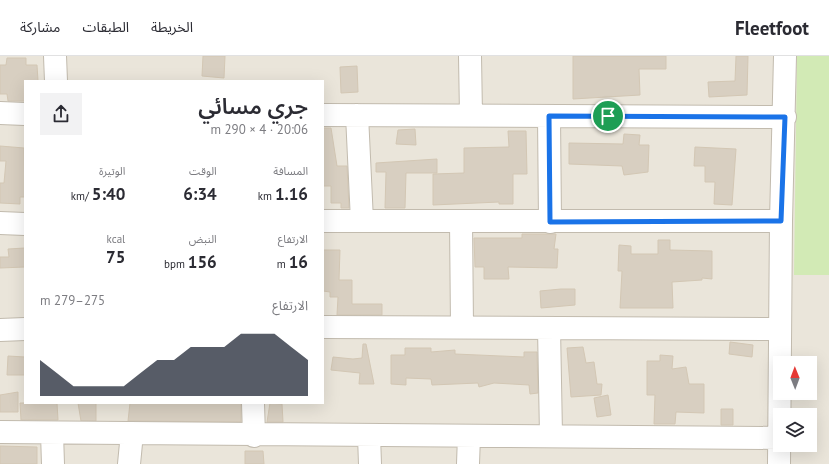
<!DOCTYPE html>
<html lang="ar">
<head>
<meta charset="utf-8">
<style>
  :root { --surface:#fff; --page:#f2f2f3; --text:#2b2b33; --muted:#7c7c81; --line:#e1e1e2; --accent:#111827 }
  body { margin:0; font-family:"PT Sans","Noto Sans Arabic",sans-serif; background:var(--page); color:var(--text); direction:rtl; height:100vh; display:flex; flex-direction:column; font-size:15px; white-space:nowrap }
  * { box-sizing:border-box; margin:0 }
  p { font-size:13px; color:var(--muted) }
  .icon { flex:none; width:22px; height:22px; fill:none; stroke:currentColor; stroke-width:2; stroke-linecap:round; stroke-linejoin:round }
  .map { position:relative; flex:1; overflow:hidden; direction:ltr }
  .side { position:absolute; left:24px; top:24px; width:300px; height:324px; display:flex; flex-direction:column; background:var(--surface); border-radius:0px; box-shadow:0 4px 16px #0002; direction:rtl }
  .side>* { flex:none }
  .needle { width:26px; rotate:359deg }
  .fabs { position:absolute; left:773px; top:300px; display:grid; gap:8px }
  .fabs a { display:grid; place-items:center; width:44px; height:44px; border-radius:0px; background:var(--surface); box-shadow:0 4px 16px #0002; font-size:20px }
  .pin { position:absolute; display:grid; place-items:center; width:34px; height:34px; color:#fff; margin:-17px; border:2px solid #fff; border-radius:50%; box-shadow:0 1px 4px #0007 }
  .round { display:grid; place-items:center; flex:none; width:42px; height:42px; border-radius:0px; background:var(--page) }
  .head { display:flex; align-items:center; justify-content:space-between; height:68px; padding:0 16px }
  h1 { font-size:22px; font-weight:600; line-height:30px }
  .stats { display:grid; grid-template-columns:repeat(3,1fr); gap:6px; height:68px; padding:4px 16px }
  .stats div { display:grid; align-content:center }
  .stats b { font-size:17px; font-weight:600 }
  .stats small { font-size:11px; font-weight:400 }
  .stats p { font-size:11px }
  .chart { height:112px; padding:8px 16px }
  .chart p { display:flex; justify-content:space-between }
  .chart svg { width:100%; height:72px; margin-top:4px; fill:var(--accent); opacity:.7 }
  header { display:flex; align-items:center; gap:24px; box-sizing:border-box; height:56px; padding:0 20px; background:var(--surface); border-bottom:1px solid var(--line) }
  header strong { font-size:19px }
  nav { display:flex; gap:22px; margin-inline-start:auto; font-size:14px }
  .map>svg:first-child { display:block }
  .residential { fill:#eae5da; fill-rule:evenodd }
  .green { fill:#d2eab5 }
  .building { fill:#d8cfc1; stroke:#d3c7b4 }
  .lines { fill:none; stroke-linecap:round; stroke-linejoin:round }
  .minor-casing { stroke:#c2bbae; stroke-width:24 }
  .minor { stroke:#fff; stroke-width:22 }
  .route-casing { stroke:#fff; stroke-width:8 }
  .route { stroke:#1a73e8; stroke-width:5 }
</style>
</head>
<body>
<header>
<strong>Fleetfoot</strong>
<nav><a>الخريطة</a><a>الطبقات</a><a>مشاركة</a></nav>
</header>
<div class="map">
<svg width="829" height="408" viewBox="0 0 829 408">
  <rect width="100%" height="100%" fill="#f6f3ec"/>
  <path class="residential" d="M0,0H829V408H0ZM25,25H323V347H25ZM780,307H810V337H780ZM780,359H810V389H780Z"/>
  <path class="green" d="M797,0H829V219H794Z"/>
  <path class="building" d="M203,0H225L224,22L202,20Z
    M573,0H666V13H639L640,39L573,43Z
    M736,0H748L747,39L709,41L708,26L735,25Z
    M7,2H26V9H37L38,25H25V45H8L7,38H0V9H6Z
    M357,10L358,36L341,37L340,11Z
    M323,72H331L337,110H347L349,152H341V147H331V130H323Z
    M415,73L416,89L396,88L398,74Z
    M508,75H526L527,118H513V148H499V146L433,149V118L464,117V92L509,91Z
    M624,78L640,79L639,89H649L648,116L624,119L622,110L569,108V87L623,88Z
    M0,90L24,92L25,141H20V148L0,147V127H4L6,105H0Z
    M695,91L736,93L732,149L714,148L715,126H705V110H694Z
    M437,103V117H406L405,152H385L386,116H376V107Z
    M522,178H556L554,193H558L557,212L508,211L509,223H484V211H475L474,182H522Z
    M658,184H670V194L712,195V223L702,222V224L672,226L673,252H620L622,215H618L619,189L631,190V198H658Z
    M25,192V211L0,212V201H9L8,193Z
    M323,194H340L339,224H352V248H382V259H337L338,241H330V236L323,235Z
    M561,233H575V249L541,252L540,235Z
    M730,286L753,289L752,301L729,298Z
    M363,288H366L374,328H359L360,317L331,314L333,301L353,303L362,302Z
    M583,291L586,307L594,306L597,328H602L601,339L571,341L567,292Z
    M405,292H431V296L455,294V298L524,301V296H537L538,337L530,338L529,329L494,327L479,331L478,327L432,329L431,323L406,322V329L391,328V299H405Z
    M660,299L673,300L672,313L686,311L689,328H704V357L676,356L675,368H654L655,339H647V305H660Z
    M8,300L25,301V319H7Z
    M18,336V356H0V339Z
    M608,339L611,359L597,361L594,342Z
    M20,347H57L58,364H21Z
    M78,347H96V365H81Z
    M130,347H241V366L128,365Z
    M270,347L282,348L283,366H267Z
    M721,353H733V369H721Z
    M0,390L37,391V408H0Z
    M245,395H263L264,408H245Z"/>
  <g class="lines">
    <defs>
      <path id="minor" d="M55,0L56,25
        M470,0L471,59
        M0,57L25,58
        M323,59L785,61
        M357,59L362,165
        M549,60L550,166
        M323,165H781
        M461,165L462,270
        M0,167L25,168
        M323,271L779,273
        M549,272L551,379
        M0,274L25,273
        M253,347L254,380
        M0,376C260,380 520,379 779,382
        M52,377L53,408
        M369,380L370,408
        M129,408L132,377
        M468,408L469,380
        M779,408L781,165L785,0"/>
    </defs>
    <use href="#minor" class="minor-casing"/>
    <use href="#minor" class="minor"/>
  </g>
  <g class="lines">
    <defs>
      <path id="route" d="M549,60L785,61L781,165L550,166Z"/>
    </defs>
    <use href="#route" class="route-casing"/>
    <use href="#route" class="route"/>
  </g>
</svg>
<div class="fabs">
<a><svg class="needle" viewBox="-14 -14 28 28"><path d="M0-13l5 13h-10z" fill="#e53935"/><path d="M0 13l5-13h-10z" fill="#7c7c81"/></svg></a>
<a><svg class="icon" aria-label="layers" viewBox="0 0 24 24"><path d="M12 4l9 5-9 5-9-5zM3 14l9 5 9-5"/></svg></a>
</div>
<div class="pin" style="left:608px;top:60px;background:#1e9e55"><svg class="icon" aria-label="arrive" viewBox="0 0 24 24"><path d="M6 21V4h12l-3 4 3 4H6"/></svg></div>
<section class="side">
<div class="head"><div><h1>جري مسائي</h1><p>20:06 · 4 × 290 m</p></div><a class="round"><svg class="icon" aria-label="share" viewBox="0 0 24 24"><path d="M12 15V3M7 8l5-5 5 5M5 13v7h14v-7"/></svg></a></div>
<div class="stats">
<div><p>المسافة</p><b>1.16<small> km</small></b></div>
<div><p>الوقت</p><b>6:34</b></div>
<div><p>الوتيرة</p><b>5:40<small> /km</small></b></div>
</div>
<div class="stats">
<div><p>الارتفاع</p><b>16<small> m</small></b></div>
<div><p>النبض</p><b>156<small> bpm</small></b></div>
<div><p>kcal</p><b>75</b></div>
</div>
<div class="chart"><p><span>الارتفاع</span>275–279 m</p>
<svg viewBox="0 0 160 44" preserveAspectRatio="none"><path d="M0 44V22L10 30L20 38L30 38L40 38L50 38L60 30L70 22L80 22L90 14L100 14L110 14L120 6L130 6L140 6L150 14L160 22V44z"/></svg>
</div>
</section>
</div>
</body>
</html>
